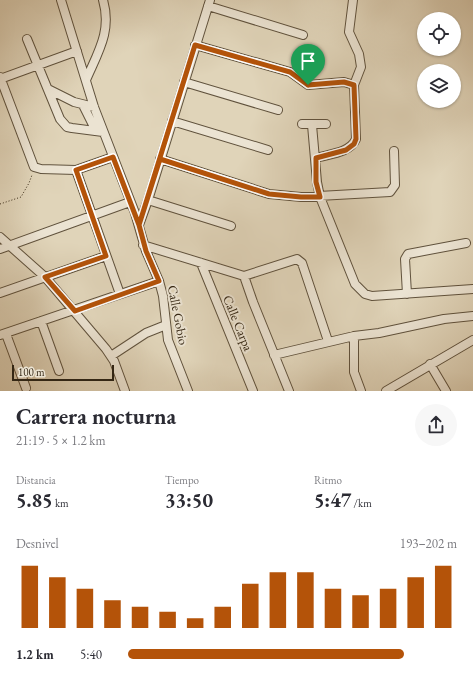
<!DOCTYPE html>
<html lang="es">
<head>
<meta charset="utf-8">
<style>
  :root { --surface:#fff; --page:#f7f7f7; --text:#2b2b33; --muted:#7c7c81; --accent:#b45309 }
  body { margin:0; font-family:"EB Garamond",serif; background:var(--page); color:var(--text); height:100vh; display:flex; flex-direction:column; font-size:15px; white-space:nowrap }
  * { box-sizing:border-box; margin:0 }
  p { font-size:13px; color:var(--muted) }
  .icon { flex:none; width:22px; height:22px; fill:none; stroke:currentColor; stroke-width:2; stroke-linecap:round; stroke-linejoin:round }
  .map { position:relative; height:391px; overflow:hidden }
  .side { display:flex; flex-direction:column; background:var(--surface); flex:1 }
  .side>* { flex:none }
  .buttons { position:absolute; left:417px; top:12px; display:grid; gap:8px }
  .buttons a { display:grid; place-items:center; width:44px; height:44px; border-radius:50%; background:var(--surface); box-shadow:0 1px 3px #0004; font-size:20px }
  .scale { position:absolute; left:12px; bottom:10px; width:102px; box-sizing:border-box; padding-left:4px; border:2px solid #352714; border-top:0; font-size:11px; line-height:14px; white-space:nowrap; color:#352714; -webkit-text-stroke:3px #ebe3d2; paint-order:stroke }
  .pin { position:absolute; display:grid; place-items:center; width:34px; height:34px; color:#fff; margin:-41px -17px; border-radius:50% 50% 50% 0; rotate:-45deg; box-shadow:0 0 4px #0007 }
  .pin .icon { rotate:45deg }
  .round { display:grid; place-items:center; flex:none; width:42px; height:42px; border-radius:21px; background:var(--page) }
  .summary { display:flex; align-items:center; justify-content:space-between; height:68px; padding:0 16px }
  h1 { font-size:22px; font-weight:700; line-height:30px }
  .figures { display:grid; grid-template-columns:repeat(3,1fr); gap:6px; height:68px; padding:4px 16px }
  .figures div { display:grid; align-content:center }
  .figures b { font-size:20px; font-weight:700 }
  .figures small { font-size:11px; font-weight:400 }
  .figures p { font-size:11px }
  .chart { height:112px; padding:8px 16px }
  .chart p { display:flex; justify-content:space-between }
  .chart svg { width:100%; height:72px; margin-top:4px; stroke:var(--accent); stroke-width:6 }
  ul { padding:0 16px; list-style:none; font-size:13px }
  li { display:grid; grid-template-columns:64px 48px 1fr; align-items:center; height:30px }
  li i { height:10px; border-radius:5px; background:var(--accent) }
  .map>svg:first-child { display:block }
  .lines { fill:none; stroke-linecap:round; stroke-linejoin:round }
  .minor-casing { stroke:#60523d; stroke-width:10 }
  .path { stroke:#352714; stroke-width:1; stroke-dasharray:1 2; stroke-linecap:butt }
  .minor { stroke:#ebe3d2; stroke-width:8 }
  .route-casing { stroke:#fff; stroke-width:8 }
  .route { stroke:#b45309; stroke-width:5 }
  .labels { text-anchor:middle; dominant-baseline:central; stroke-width:4; stroke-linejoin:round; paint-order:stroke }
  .street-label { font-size:13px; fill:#352714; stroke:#ebe3d2 }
</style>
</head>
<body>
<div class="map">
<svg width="473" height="391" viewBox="0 0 473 391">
  <rect width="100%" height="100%" fill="#e0d4b9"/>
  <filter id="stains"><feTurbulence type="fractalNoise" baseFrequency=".005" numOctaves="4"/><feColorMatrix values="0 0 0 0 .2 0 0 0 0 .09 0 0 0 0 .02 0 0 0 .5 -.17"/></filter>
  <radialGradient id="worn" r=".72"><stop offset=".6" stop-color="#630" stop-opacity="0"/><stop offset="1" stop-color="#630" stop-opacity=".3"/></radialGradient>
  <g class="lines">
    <defs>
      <path id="minor" d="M61,0L94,107L135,213L146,251L159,281L163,296L168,340L188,391
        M353,0L349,32L359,54L361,67L354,85
        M208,6L303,35
        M27,39L60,119L67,127L72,128L103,132
        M195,45L290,72L308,85L344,82L354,85L356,139C350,153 329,154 316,158
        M0,77L34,167L41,169L76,170L113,157
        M0,79L77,51
        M86,80C98,52 112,31 103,0
        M184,82L278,110
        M48,89L74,102L94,107
        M83,105L96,131
        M172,121L268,150
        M302,124H326
        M312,125L317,182L320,197L355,284L365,294L372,296L473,289
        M160,159L269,194L301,197L390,192L395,185L394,151
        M76,170L120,294
        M148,200L231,226
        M139,225L148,200L210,0
        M0,237L45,277L106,349L114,361L125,391
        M143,245L244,276L297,259L302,263L328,341
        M0,249L130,202
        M201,263L253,391
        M244,276L253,302L289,391
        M0,293L106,256
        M407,294L405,259L408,254L466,243
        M41,321L59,371
        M6,334L26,388
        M0,335L159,281
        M354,336V372L361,391
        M274,355L354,336L379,333L444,319L473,316
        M111,356L146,333L166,325
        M430,364L446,391
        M386,391L473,340"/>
    </defs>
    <use href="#minor" class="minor-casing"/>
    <path class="path" d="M0,204L21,197L29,183L32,175"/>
    <use href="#minor" class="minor"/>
  </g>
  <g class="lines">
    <defs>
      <path id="route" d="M308,85L290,72L195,45L139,225L113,157L76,170L106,256L45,277L75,311L159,281L146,251L139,225L160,159L269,194L301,197H320L316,182V158L346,150L354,144L356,139L354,85L344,82L308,85"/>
    </defs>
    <use href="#route" class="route-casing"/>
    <use href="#route" class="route"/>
  </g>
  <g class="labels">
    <g class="street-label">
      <text transform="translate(178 315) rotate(79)">Calle Gobio</text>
      <text transform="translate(238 323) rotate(68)">Calle Carpa</text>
    </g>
  </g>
  <rect width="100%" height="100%" filter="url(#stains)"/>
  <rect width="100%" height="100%" fill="url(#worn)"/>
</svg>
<div class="buttons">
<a><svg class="icon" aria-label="locate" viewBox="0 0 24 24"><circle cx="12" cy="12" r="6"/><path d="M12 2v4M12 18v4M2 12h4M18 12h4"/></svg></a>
<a><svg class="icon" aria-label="layers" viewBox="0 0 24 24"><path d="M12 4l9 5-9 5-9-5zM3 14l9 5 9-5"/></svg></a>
</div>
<div class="scale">100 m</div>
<div class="pin" style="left:308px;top:85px;background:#1e9e55"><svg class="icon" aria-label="arrive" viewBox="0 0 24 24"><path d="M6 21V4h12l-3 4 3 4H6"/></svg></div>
</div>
<section class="side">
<div class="summary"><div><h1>Carrera nocturna</h1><p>21:19 · 5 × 1.2 km</p></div><a class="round"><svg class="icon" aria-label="share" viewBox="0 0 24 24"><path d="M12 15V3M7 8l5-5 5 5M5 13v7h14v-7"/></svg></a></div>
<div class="figures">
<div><p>Distancia</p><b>5.85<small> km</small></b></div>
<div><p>Tiempo</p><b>33:50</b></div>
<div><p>Ritmo</p><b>5:47<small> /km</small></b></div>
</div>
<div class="chart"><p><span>Desnivel</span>193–202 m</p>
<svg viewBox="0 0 160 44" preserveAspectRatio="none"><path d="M5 44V6M15 44V13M25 44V20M35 44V27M45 44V31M55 44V34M65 44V38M75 44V31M85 44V17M95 44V10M105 44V10M115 44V20M125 44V24M135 44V20M145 44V13M155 44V6"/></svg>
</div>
<ul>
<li><b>1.2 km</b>5:40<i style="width:84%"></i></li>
</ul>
</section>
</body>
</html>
